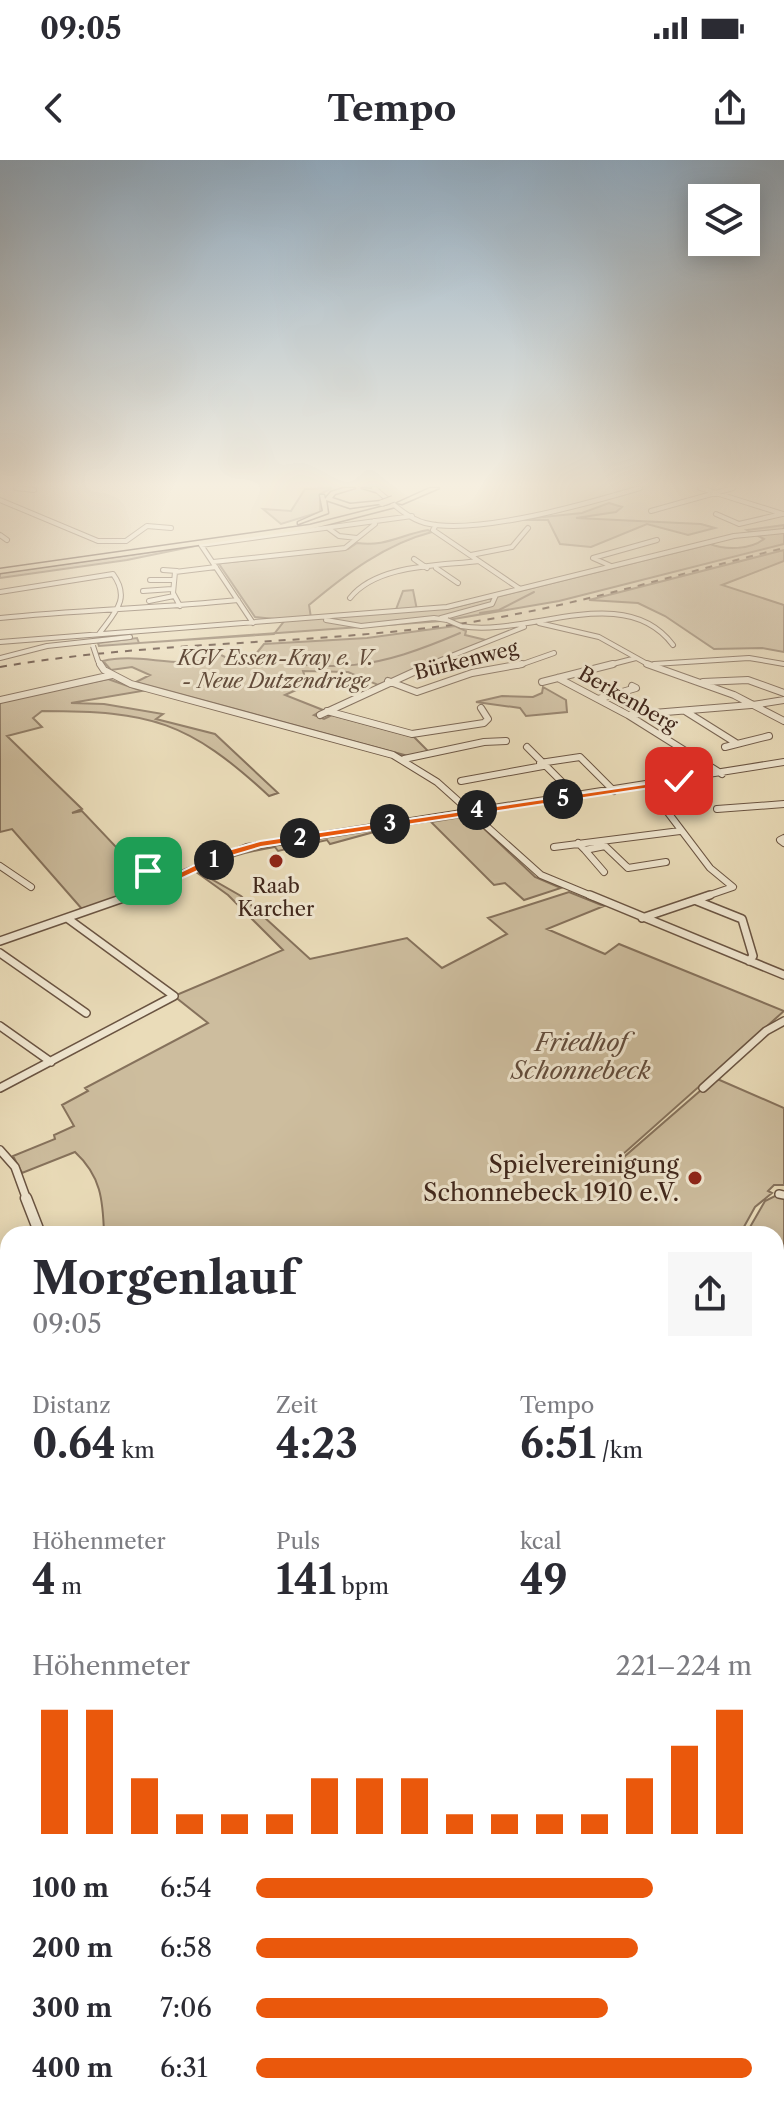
<!DOCTYPE html>
<html lang="de">
<head>
<meta charset="utf-8">
<style>
  :root { --surface:#fff; --page:#f7f7f7; --text:#2b2b33; --muted:#7c7c81; --accent:#ea580c }
  body { margin:0; font-family:"Libre Caslon Text",serif; background:var(--page); color:var(--text); height:100vh; display:flex; flex-direction:column; font-size:30px; white-space:nowrap }
  * { box-sizing:border-box; margin:0 }
  p { font-size:26px; color:var(--muted) }
  .icon { flex:none; width:44px; height:44px; fill:none; stroke:currentColor; stroke-width:2; stroke-linecap:round; stroke-linejoin:round }
  .map { position:relative; flex:1; overflow:hidden }
  .drawer { position:absolute; left:0px; top:1066px; width:784px; height:888px; display:flex; flex-direction:column; background:var(--surface); border-radius:24px 24px 0 0; box-shadow:0 4px 20px #0003 }
  .drawer>* { flex:none }
  .fabs { position:absolute; left:688px; top:24px; display:grid; gap:16px }
  .fabs a { display:grid; place-items:center; width:72px; height:72px; border-radius:0px; background:var(--surface); box-shadow:0 4px 20px #0003; font-size:40px }
  .pin { position:absolute; display:grid; place-items:center; width:68px; height:68px; color:#fff; margin:-34px; border-radius:16px; box-shadow:0 4px 12px #0006 }
  .km { position:absolute; width:40px; height:40px; margin:-20px; border-radius:50%; background:#222; color:#fff; font-size:22px; line-height:40px; text-align:center }
  .round { display:grid; place-items:center; flex:none; width:84px; height:84px; border-radius:0px; background:var(--page) }
  .head { display:flex; align-items:center; justify-content:space-between; height:136px; padding:0 32px }
  h1 { font-size:44px; font-weight:700; line-height:60px }
  .figures { display:grid; grid-template-columns:repeat(3,1fr); gap:12px; height:136px; padding:8px 32px }
  .figures div { display:grid; align-content:center }
  .figures b { font-size:40px; font-weight:700 }
  .figures small { font-size:22px; font-weight:400 }
  .figures p { font-size:22px }
  .chart { height:224px; padding:16px 32px }
  .chart p { display:flex; justify-content:space-between }
  .chart svg { width:100%; height:144px; margin-top:8px; stroke:var(--accent); stroke-width:6 }
  ul { padding:0 32px; list-style:none; font-size:26px }
  li { display:grid; grid-template-columns:128px 96px 1fr; align-items:center; height:60px }
  li i { height:20px; border-radius:10px; background:var(--accent) }
  .status { display:flex; justify-content:space-between; align-items:center; height:56px; padding:0 40px; background:var(--surface); direction:ltr }
  .status svg { height:22px; fill:currentColor }
  header { display:flex; justify-content:space-between; align-items:center; height:104px; padding:0 32px; background:var(--surface); font-size:36px; font-weight:700 }
  .map>svg:first-child { display:block }
  .green { fill:#cdbd9e; stroke:#86725c; stroke-width:2 }
  .lines { fill:none; stroke-linecap:round; stroke-linejoin:round }
  .stream { stroke:#836e59; stroke-width:2 }
  .minor-far4-casing { stroke:#6a5442; stroke-width:6 }
  .minor-far3-casing { stroke:#6a5442; stroke-width:8 }
  .minor-far2-casing { stroke:#6a5442; stroke-width:10 }
  .minor-far1-casing { stroke:#6a5442; stroke-width:13 }
  .minor-casing { stroke:#6a5442; stroke-width:16 }
  .highway-casing { stroke:#3f261b; stroke-width:3 }
  .minor-far4 { stroke:#f1e8d2; stroke-width:4 }
  .minor-far3 { stroke:#f1e8d2; stroke-width:6 }
  .minor-far2 { stroke:#f1e8d2; stroke-width:7 }
  .minor-far1 { stroke:#f1e8d2; stroke-width:10 }
  .minor { stroke:#f1e8d2; stroke-width:13 }
  .highway { fill:#eadcb9; fill-rule:evenodd }
  .rail { stroke:#3f261b; stroke-width:2; stroke-dasharray:7 7; stroke-linecap:butt }
  .minor-bridge-casing { stroke:#6a5442; stroke-width:6; stroke-linecap:butt }
  .highway-bridge-casing { stroke:#3f261b; stroke-width:8; stroke-linecap:butt }
  .minor-bridge { stroke:#f1e8d2; stroke-width:4 }
  .highway-bridge { stroke:#eadcb9; stroke-width:6 }
  .route { fill:#ea580c; stroke:#fff; stroke-width:2 }
  .poi-dot { fill:#8f2418; stroke:#f1e8d2; stroke-width:3 }
  .labels { text-anchor:middle; dominant-baseline:central; stroke-width:6; stroke-linejoin:round; paint-order:stroke }
  .far-park-label { font-size:20px; font-style:italic; fill:#624c3c; stroke:#f1e8d2 }
  .far-street-label { font-size:20px; fill:#3f261b; stroke:#f1e8d2 }
  .far-poi-label { font-size:20px; fill:#3f261b; stroke:#f1e8d2 }
  .park-label { font-size:24px; font-style:italic; fill:#624c3c; stroke:#f1e8d2 }
  .poi-label { font-size:24px; fill:#3f261b; stroke:#f1e8d2; text-anchor:end }
</style>
</head>
<body>
<div class="status"><b>09:05</b><svg viewBox="0 0 49 12"><path d="M0 12V9h3v3zM5 12V6h3v6zM10 12V3h3v9zM15 12V0h3v12zM26 1h20v11H26zM47 4h2v5h-2z"/></svg></div>
<header><svg class="icon" aria-label="back" viewBox="0 0 24 24"><path d="M15 5l-7 7 7 7"/></svg>Tempo<svg class="icon" aria-label="share" viewBox="0 0 24 24"><path d="M12 15V3M7 8l5-5 5 5M5 13v7h14v-7"/></svg></header>
<div class="map">
<svg width="784" height="1954" viewBox="0 0 784 1954">
  <rect width="100%" height="100%" fill="#eadcb9"/>
  <filter id="stains"><feTurbulence type="fractalNoise" baseFrequency=".0025" numOctaves="4"/><feColorMatrix values="0 0 0 0 .2 0 0 0 0 .09 0 0 0 0 .02 0 0 0 .5 -.17"/></filter>
  <radialGradient id="worn" r=".72"><stop offset=".6" stop-color="#630" stop-opacity="0"/><stop offset="1" stop-color="#630" stop-opacity=".3"/></radialGradient>
  <path class="green" d="M332,328L320,334V352L281,364L263,349L291,351L305,329Z
    M609,343L622,347L616,352L576,358L701,364L715,368L688,375L647,364L591,387L560,384L548,360H514L582,353Z
    M784,365V384L559,441L442,461L99,486L98,483L137,478L139,483L274,474L285,460L255,457L219,404L222,403L348,389L357,383C385,387 400,375 428,370L432,372C385,384 346,414 309,445L311,458L395,452L403,431L413,430L417,450L451,448L710,384C725,390 750,390 764,379L747,370Z
    M200,385L127,400L0,418V413Z
    M784,390V401L722,425L784,445V492L762,488L714,489L665,456L638,443L589,440Z
    M455,466L466,471L465,475L490,481L378,525L348,512L303,511L306,520L314,522L285,535L323,550L314,555L324,559L332,555L414,577L429,592L408,596L136,522L150,515L132,507L111,510L103,501C141,491 185,513 219,494L233,501L255,495L264,484L367,478Z
    M108,519L142,531L71,543L104,544L163,554L156,559L215,574L278,633L269,636C188,561 151,551 42,551L33,558L42,567L7,576L82,649L72,653L82,651L152,725L82,749L12,669L0,672V541Z
    M543,527L566,540L567,552L526,556L520,548L476,542L502,536L533,537L542,533Z
    M461,657L477,662L535,717L561,728L524,740L505,723L494,725L431,662Z
    M418,660L330,684L327,680L278,691L275,687C251,691 220,697 201,713L241,736L310,799L407,778L442,808L507,774L488,758L569,732L604,746L547,769L605,794L619,784L784,851L622,995L625,996L715,918L784,948V1025H774L768,1031L772,1033L755,1047L740,1074H104C103,1040 101,1016 75,992L22,1013L13,996L55,979L54,975L74,966L62,945L88,931L85,928L208,863L174,836L283,790L228,735L196,712L236,691Z
    M775,1036L784,1038V1125L776,1121V1074H746L765,1041Z
    M776,1384L784,1389V1488L776,1480Z
    M534,1946H684L688,1954H538Z"/>
  <g class="lines">
    <path class="stream" d="M480,453L499,450L534,432
      M245,494C334,515 376,509 460,473"/>
    <defs>
      <path id="minor-far4" d="M16,328L34,330
        M374,328C389,340 406,358 425,363C476,376 589,343 640,328
        M700,328L783,354
        M0,340L98,381H126L147,366L171,368
        M651,351L733,328
        M716,354L739,364L782,354
        M436,365L433,370L520,429
        M328,368L339,376L357,378
        M0,375L7,380
        M471,395L512,387L528,368
        M414,399L427,408
        M213,402L345,388L375,364L374,361
        M611,406L593,398L657,380
        M436,408L458,423
        M163,410L177,411
        M150,420H174
        M143,431L172,429
        M0,432L113,414C131,439 115,452 99,474
        M350,438C377,404 439,406 479,401
        M149,441L174,436
        M180,446L173,433L175,412L216,407
        M0,458C79,450 159,448 238,440
        M441,458L492,444L496,435
        M326,460L361,466L434,458L447,460
        M253,463L201,385L412,356
        M539,463L599,477L651,506
        M461,466C527,478 624,420 673,485
        M0,482L447,447L734,376L784,371
        M0,498L47,486L130,477
        M98,501L101,506
        M654,504L749,498L784,504
        M426,506L524,467L521,465
        M517,506L554,493
        M605,506L636,498"/>
      <path id="minor-far3" d="M100,504L104,510L131,524L393,595L437,622L541,715L594,737
        M647,504L734,535L784,561
        M558,518L628,555L722,614
        M388,521L417,532L472,513L522,504
        M542,522L613,504
        M703,522L748,520L784,533
        M598,539L636,528L632,526
        M0,540L112,515
        M753,545L784,540
        M327,551L412,574L484,563L488,559L481,548
        M685,551L736,583
        M320,555L431,504
        M629,555L751,545
        M527,587L577,637
        M725,587L769,576
        M404,599L484,582L506,581
        M540,603L580,597L614,631
        M461,621L543,606
        M660,642L710,708L733,727L704,737
        M717,649L784,644
        M784,678L780,680L784,683
        M578,683L585,690L605,686L602,682
        M605,686L628,708L666,702
        M554,687L680,671
        M585,690L604,712
        M127,691L163,724
        M0,706L31,727
        M126,737L247,687L784,602"/>
      <path id="minor-far2" d="M590,735L784,815
        M697,741L742,759L753,796L749,801
        M642,758L710,735
        M0,781L132,735
        M0,793L86,853
        M0,866L51,902
        M0,928L174,836L67,758
        M703,928L766,871L784,861
        M0,990L15,1007L27,1040
        M779,1034L784,1035"/>
      <path id="minor-far1" d="M26,1038L40,1074
        M0,1369L8,1352"/>
      <path id="minor" d="M0,1583L8,1581
        M776,1631L784,1640
        M776,1765L784,1769
        M776,1879L784,1850
        M739,1954L745,1946"/>
      <path id="highway" d="M344,328H355L335,334L332,338L350,344L382,341L385,343L350,348L326,340L328,353L298,364V362L323,351L320,335H324L325,339L331,332Z
        M362,328L379,330L376,332Z
        M430,328H439L402,344L397,343Z
        M393,344L395,347L310,369L0,413V409L310,365Z"/>
    </defs>
    <use href="#minor-far4" class="minor-far4-casing"/>
    <use href="#minor-far3" class="minor-far3-casing"/>
    <use href="#minor-far2" class="minor-far2-casing"/>
    <use href="#minor-far1" class="minor-far1-casing"/>
    <use href="#minor" class="minor-casing"/>
    <use href="#highway" class="highway-casing"/>
    <use href="#minor-far4" class="minor-far4"/>
    <use href="#minor-far3" class="minor-far3"/>
    <use href="#minor-far2" class="minor-far2"/>
    <use href="#minor-far1" class="minor-far1"/>
    <use href="#minor" class="minor"/>
    <use href="#highway" class="highway"/>
    <path class="rail" d="M0,507C144,482 290,485 435,467C554,453 668,416 784,388"/>
    <defs>
      <path id="minor-bridge" d="M447,460L461,466
        M93,486L98,501"/>
      <path id="highway-bridge" d="M382,343L393,339"/>
    </defs>
    <use href="#minor-bridge" class="minor-bridge-casing"/>
    <use href="#highway-bridge" class="highway-bridge-casing"/>
    <use href="#minor-bridge" class="minor-bridge"/>
    <use href="#highway-bridge" class="highway-bridge"/>
  </g>
  <linearGradient id="sky" x2="0" y2="1"><stop stop-color="#91abc0"/><stop offset="0.54" stop-color="#f6efe0"/><stop offset="1" stop-color="#f6efe0" stop-opacity="0"/></linearGradient>
  <rect width="784" height="602" fill="url(#sky)"/>
  <path class="route" d="M679,619L683,623L261,687L228,697L163,727L143,711L152,709L164,720L221,692L260,681Z"/>
  <g class="poi-dot">
    <circle cx="276" cy="701" r="8"/>
    <circle cx="695" cy="1018" r="8"/>
  </g>
  <g class="labels">
    <g class="far-park-label">
      <text x="276" y="498">KGV Essen-Kray e. V.<tspan x="276" dy="23">- Neue Dutzendriege</tspan></text>
    </g>
    <g class="far-street-label">
      <text transform="translate(466 500) rotate(-14)">Bürkenweg</text>
      <text transform="translate(628 539) rotate(30)">Berkenberg</text>
    </g>
    <g class="far-poi-label">
      <text x="276" y="726">Raab<tspan x="276" dy="23">Karcher</tspan></text>
    </g>
    <g class="park-label">
      <text x="581" y="882">Friedhof<tspan x="581" dy="28">Schonnebeck</tspan></text>
    </g>
    <g class="poi-label">
      <text x="679" y="1004">Spielvereinigung<tspan x="679" dy="28">Schonnebeck 1910 e.V.</tspan></text>
    </g>
  </g>
  <rect width="100%" height="100%" filter="url(#stains)"/>
  <rect width="100%" height="100%" fill="url(#worn)"/>
</svg>
<div class="fabs">
<a><svg class="icon" aria-label="layers" viewBox="0 0 24 24"><path d="M12 4l9 5-9 5-9-5zM3 14l9 5 9-5"/></svg></a>
</div>
<div class="pin" style="left:148px;top:711px;background:#1e9e55"><svg class="icon" aria-label="arrive" viewBox="0 0 24 24"><path d="M6 21V4h12l-3 4 3 4H6"/></svg></div>
<div class="pin" style="left:679px;top:621px;background:#d93025"><svg class="icon" aria-label="check" viewBox="0 0 24 24"><path d="M5 12l5 5 9-10"/></svg></div>
<b class="km" style="left:214px;top:700px">1</b>
<b class="km" style="left:300px;top:678px">2</b>
<b class="km" style="left:390px;top:664px">3</b>
<b class="km" style="left:477px;top:650px">4</b>
<b class="km" style="left:563px;top:639px">5</b>
<section class="drawer">
<div class="head"><div><h1>Morgenlauf</h1><p>09:05</p></div><a class="round"><svg class="icon" aria-label="share" viewBox="0 0 24 24"><path d="M12 15V3M7 8l5-5 5 5M5 13v7h14v-7"/></svg></a></div>
<div class="figures">
<div><p>Distanz</p><b>0.64<small> km</small></b></div>
<div><p>Zeit</p><b>4:23</b></div>
<div><p>Tempo</p><b>6:51<small> /km</small></b></div>
</div>
<div class="figures">
<div><p>Höhenmeter</p><b>4<small> m</small></b></div>
<div><p>Puls</p><b>141<small> bpm</small></b></div>
<div><p>kcal</p><b>49</b></div>
</div>
<div class="chart"><p><span>Höhenmeter</span>221–224 m</p>
<svg viewBox="0 0 160 44" preserveAspectRatio="none"><path d="M5 44V6M15 44V6M25 44V27M35 44V38M45 44V38M55 44V38M65 44V27M75 44V27M85 44V27M95 44V38M105 44V38M115 44V38M125 44V38M135 44V27M145 44V17M155 44V6"/></svg>
</div>
<ul>
<li><b>100 m</b>6:54<i style="width:80%"></i></li>
<li><b>200 m</b>6:58<i style="width:77%"></i></li>
<li><b>300 m</b>7:06<i style="width:71%"></i></li>
<li><b>400 m</b>6:31<i style="width:100%"></i></li>
</ul>
</section>
</div>
</body>
</html>
